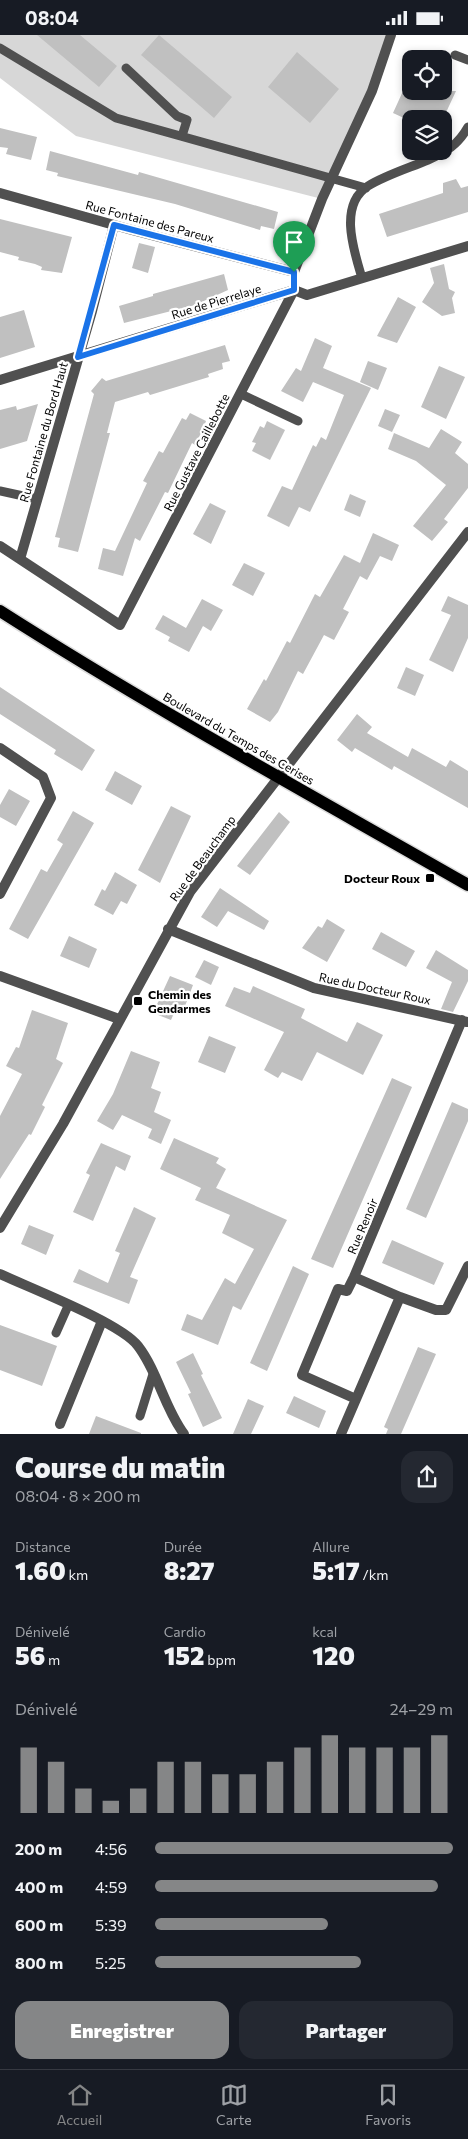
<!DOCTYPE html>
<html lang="fr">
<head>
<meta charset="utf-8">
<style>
  :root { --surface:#171b24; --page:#242831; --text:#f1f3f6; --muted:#9ea1a6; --line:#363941; --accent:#858687 }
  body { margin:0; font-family:Commissioner,sans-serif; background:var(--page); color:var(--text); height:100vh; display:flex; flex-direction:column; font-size:19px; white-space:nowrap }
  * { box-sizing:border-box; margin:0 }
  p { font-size:16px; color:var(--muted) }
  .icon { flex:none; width:28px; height:28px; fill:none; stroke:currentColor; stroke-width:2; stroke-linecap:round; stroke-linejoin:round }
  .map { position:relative; height:1399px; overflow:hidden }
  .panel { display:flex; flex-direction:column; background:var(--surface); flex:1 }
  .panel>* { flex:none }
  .buttons { position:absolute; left:402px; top:15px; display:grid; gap:10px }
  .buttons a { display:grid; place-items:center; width:50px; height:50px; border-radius:10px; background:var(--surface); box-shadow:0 2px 8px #0003; font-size:25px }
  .pin { position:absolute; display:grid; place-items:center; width:42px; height:42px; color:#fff; margin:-51px -21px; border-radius:50% 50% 50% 0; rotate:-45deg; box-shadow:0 0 5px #0007 }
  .pin .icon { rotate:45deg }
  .round { display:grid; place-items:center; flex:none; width:52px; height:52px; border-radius:15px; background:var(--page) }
  .head { display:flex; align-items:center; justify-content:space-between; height:85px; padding:0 15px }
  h1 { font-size:28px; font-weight:800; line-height:38px }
  .figures { display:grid; grid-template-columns:repeat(3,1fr); gap:8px; height:85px; padding:5px 15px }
  .figures div { display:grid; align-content:center }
  .figures b { font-size:25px; font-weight:800 }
  .figures small { font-size:14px; font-weight:400 }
  .figures p { font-size:14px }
  .chart { height:140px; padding:10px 15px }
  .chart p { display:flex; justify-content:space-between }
  .chart svg { width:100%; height:90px; margin-top:5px; stroke:var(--accent); stroke-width:6 }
  .button { display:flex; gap:10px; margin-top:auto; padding:10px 15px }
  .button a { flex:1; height:58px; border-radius:15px; background:var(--accent); color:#fff; font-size:20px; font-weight:800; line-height:58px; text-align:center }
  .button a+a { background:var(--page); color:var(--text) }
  ul { padding:0 15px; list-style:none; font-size:16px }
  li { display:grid; grid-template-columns:80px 60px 1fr; align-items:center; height:38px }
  li i { height:12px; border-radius:6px; background:var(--accent) }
  .status { display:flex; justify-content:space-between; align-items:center; height:35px; padding:0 25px; background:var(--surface); direction:ltr }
  .status svg { height:14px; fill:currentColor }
  .dock { display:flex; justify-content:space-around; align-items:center; height:70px; border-top:1px solid var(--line); background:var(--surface); font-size:14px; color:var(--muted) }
  .dock a { display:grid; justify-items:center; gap:2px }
  .dock .active { color:var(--accent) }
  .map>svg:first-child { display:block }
  .green { fill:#d7d7d7 }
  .building { fill:#c0c0c0 }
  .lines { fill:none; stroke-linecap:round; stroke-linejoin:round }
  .primary-casing { stroke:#dbdbdb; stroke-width:15 }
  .lane { stroke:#505050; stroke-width:9 }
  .street { stroke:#505050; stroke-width:10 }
  .primary { stroke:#000; stroke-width:12 }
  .route-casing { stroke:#fff; stroke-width:10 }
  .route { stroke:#1a73e8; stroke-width:6 }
  .poi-dot { fill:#000; stroke:#fff; stroke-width:2 }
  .labels { text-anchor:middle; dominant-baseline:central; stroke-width:4.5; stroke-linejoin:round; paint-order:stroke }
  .street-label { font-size:12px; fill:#000; stroke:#fff }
  .poi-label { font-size:12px; font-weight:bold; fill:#000; stroke:#fff; text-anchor:end }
</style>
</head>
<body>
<div class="status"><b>08:04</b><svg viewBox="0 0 49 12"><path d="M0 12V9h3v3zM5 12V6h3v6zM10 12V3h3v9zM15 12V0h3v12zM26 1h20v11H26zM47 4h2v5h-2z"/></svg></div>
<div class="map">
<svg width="468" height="1399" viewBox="0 0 468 1399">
  <rect width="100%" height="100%" fill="#fff"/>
  <path class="green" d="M0,0H391L322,164L76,101L0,43Z"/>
  <path class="building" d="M37,0H80L117,31L99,52Z
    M159,0L232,62L214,83L141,20Z
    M297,17L339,54L310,88L268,52Z
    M403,56H456L443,84H406L393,78Z
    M0,93L37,102L31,125L6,119L8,113L0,112Z
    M50,116L138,140L139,137L278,177L274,194L261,191L260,195L175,169L57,141L58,138L46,135Z
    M456,144L461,153L468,151V177L387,202L379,179L443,158V148Z
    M0,184L72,202L62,238L41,235L42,232L35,229L18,225L19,222L0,217Z
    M139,208L155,212L148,238L132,233Z
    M444,229L449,254L455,257L452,263L455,278L442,281L422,267L434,248L430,233Z
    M224,239L228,255L195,270L124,288L119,271L153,261V259Z
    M398,262L416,272L397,308L377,301Z
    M24,275L35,312L0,323V282Z
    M315,303L332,311L323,333L371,353L310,477L299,472L289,492L267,481L282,451L292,455L313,410L316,412L321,402L326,405L344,360L313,347L303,367L281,356L296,333L301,336Z
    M225,310L230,326L222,328L223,334L208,339L209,342L150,360L148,357L115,367L107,398H110L78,517L58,512L60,503L55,502L94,359L91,356L102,343L106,346Z
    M368,326L387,333L378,355L360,347Z
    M439,331L465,342L446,384L421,372Z
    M38,369L27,406L0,414V375L16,371L17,375Z
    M385,374L400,380L392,397L378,391Z
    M190,378L206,386L203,394L195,410L192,408L168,458L165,457L140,506L135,503L123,541L98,534L103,513L115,516L147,448L143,446L159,416L163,418L182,383L186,385Z
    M267,386L285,395L270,425L252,416L256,408L252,407L260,391L264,393Z
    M441,394L462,407L455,418L468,429V453L444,484L448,487L432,506L413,491L446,450L416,426L388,414L394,398L429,413Z
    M350,459L366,466L360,482L344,475Z
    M210,468L226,476L211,509L193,499Z
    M373,498L399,510L392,526L380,521L367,545L360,541L343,574L349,577L334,605L324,600L303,639L298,636L278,677L270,687L247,674L264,644L266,646L287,606L290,608L315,559L320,562L344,520L360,528Z
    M244,528L265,538L253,561L232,550Z
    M448,561L468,570V603L453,637L429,625L451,580L441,576Z
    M202,564L223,575L211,596L203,591L189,617L168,606L170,602L155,594L163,580L186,593Z
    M406,632L424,640L415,661L397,653Z
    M0,652L95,715L82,736L54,719L56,715L0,679Z
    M357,679L372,692L367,698L408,722L412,713L446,732L450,725L468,736V773L394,731L392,735L355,713L352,717L337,705Z
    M115,736L142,751L132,770L105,755Z
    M9,754L30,766L16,791L0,782V770Z
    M171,771L191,781L160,848L138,835Z
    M73,776L94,788L28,904L9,894L41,834L47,837L63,809L57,805Z
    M279,777L290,787L250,840L237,831Z
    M115,837L137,850L127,869L121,866L113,880L94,870L102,854L105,856Z
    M220,853L269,886L264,895L228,876L217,892L201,882Z
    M327,884L345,895L327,927L302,913L318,891L322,893Z
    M381,897L415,916L406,932L372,914Z
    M69,901L97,914L89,933L60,921Z
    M436,915L468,935V946L453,977L441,974L452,947L426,933Z
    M204,925L219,932L211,950L195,942Z
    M170,941L193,950L182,979L175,976L171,985L153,978Z
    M253,951L305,974L301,983L347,1007L357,987L383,1000L363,1040L317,1017L302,1046L282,1037L278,1043L264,1035L284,997L225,971L234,952L250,958Z
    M32,975L68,988L56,1024L63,1028L42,1070L45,1072L31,1100L29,1099L0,1144V1081L22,1039L6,1031L16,1012L19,1013Z
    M209,1001L236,1012L225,1038L198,1027Z
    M131,1016L160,1027L151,1053L161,1057L154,1077L171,1085L161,1109L148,1103L152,1094L122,1080L113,1095L97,1086L113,1059Z
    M392,1043L412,1052L333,1233L311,1224Z
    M452,1067L468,1074V1086L426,1183L406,1174Z
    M174,1103L219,1123L216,1128L226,1134L216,1153L287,1185L241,1275L233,1271L218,1310L181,1295L187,1279L202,1285L225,1243L235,1249L254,1214L222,1198L230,1180L195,1165L201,1153L160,1134Z
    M101,1108L131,1121L125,1136L116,1131L93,1186L73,1177L90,1140L86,1138Z
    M134,1172L156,1183L130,1242L138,1245L129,1269L73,1247L79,1234L108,1248L120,1218L115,1216Z
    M29,1190L54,1200L46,1220L21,1209Z
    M392,1205L444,1228L434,1250L382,1228Z
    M293,1231L309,1239L267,1336L250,1328Z
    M0,1290L57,1311L42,1351L0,1335Z
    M418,1312L436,1319L401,1399H386L388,1394L384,1392Z
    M193,1318L203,1339L201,1340L222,1383L203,1392L188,1359L191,1358L176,1327Z
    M294,1361L326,1376L319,1393L286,1378Z
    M248,1364L264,1371L251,1399H233Z
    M96,1381L141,1398V1399H89Z"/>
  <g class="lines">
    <defs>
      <path id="primary" d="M0,576C152,673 311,760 468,850"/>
    </defs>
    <use href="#primary" class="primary-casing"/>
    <path class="lane" d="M0,13L116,83L366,153
      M455,20L468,25
      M126,33L177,81L187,85L182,101
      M362,243C354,216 338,170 368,151C386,140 409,133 428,125C446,117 458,110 468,92
      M241,359L298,386
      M0,456L37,464
      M56,1298L68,1271
      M140,1381L153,1339"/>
    <path class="street" d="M0,158L132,195L294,237
      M0,345L294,255L307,260L468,211
      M0,511L120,590L294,255V237L322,164L372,56L391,0
      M20,524L92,276L114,190
      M0,713L43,742L51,763L0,859
      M168,894L314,953L467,987
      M0,941L119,984
      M0,1193L63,1089L190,857L468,497
      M0,1239C30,1253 121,1288 138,1311C158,1337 164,1372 184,1399
      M400,1262L436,1275H446L468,1231
      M356,1364L302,1340L338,1254L347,1256L354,1242L462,985
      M60,1389L102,1286
      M341,1399L400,1262L354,1242"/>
    <use href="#primary" class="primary"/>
  </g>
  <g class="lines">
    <defs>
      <path id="route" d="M114,190L294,237V255L78,322Z"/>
    </defs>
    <use href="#route" class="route-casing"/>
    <use href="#route" class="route"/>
  </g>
  <g class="poi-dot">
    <rect x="425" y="838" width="10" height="10" rx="2.5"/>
    <rect x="133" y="961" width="10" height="10" rx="2.5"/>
  </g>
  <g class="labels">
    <g class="street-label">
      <text transform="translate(150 186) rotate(15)">Rue Fontaine des Pareux</text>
      <text transform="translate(216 266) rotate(-17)">Rue de Pierrelaye</text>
      <text transform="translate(43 397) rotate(-74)">Rue Fontaine du Bord Haut</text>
      <text transform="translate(196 417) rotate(-63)">Rue Gustave Caillebotte</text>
      <text transform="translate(239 703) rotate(30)">Boulevard du Temps des Cerises</text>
      <text transform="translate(202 823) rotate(-54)">Rue de Beauchamp</text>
      <text transform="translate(375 953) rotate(12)">Rue du Docteur Roux</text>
      <text transform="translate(362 1191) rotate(-67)">Rue Renoir</text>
    </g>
    <g class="poi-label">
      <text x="420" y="843">Docteur Roux</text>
      <text x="148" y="959" text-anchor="start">Chemin des<tspan x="148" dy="14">Gendarmes</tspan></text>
    </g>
  </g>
</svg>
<div class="buttons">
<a><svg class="icon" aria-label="locate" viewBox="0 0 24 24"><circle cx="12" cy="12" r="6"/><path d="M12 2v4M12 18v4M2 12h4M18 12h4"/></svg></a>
<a><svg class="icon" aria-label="layers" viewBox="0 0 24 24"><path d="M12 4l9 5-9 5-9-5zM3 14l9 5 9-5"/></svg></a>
</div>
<div class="pin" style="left:294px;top:237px;background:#1e9e55"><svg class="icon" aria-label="arrive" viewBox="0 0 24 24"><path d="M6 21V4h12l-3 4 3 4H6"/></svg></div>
</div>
<section class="panel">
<div class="head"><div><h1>Course du matin</h1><p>08:04 · 8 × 200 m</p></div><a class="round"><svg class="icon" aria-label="share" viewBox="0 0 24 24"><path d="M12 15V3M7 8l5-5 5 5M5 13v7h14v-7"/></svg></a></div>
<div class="figures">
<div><p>Distance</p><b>1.60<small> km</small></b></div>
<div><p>Durée</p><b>8:27</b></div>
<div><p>Allure</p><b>5:17<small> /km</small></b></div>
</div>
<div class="figures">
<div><p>Dénivelé</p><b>56<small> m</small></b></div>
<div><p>Cardio</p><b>152<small> bpm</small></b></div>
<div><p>kcal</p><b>120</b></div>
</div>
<div class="chart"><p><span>Dénivelé</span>24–29 m</p>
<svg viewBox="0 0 160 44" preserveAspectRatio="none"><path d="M5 44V12M15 44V19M25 44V32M35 44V38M45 44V32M55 44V19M65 44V19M75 44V25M85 44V25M95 44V19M105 44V12M115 44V6M125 44V12M135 44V12M145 44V12M155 44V6"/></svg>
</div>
<ul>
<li><b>200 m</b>4:56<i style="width:100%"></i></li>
<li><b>400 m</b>4:59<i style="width:95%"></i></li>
<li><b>600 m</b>5:39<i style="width:58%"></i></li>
<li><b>800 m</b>5:25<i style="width:69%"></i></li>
</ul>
<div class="button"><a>Enregistrer</a><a>Partager</a></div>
</section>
<nav class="dock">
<a class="active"><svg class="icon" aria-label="home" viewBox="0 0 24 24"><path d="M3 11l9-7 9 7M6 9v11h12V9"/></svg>Accueil</a>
<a><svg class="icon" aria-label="map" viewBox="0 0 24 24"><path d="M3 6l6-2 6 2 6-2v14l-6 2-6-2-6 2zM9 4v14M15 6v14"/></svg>Carte</a>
<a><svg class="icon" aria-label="saved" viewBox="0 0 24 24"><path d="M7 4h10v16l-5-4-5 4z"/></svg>Favoris</a>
</nav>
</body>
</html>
